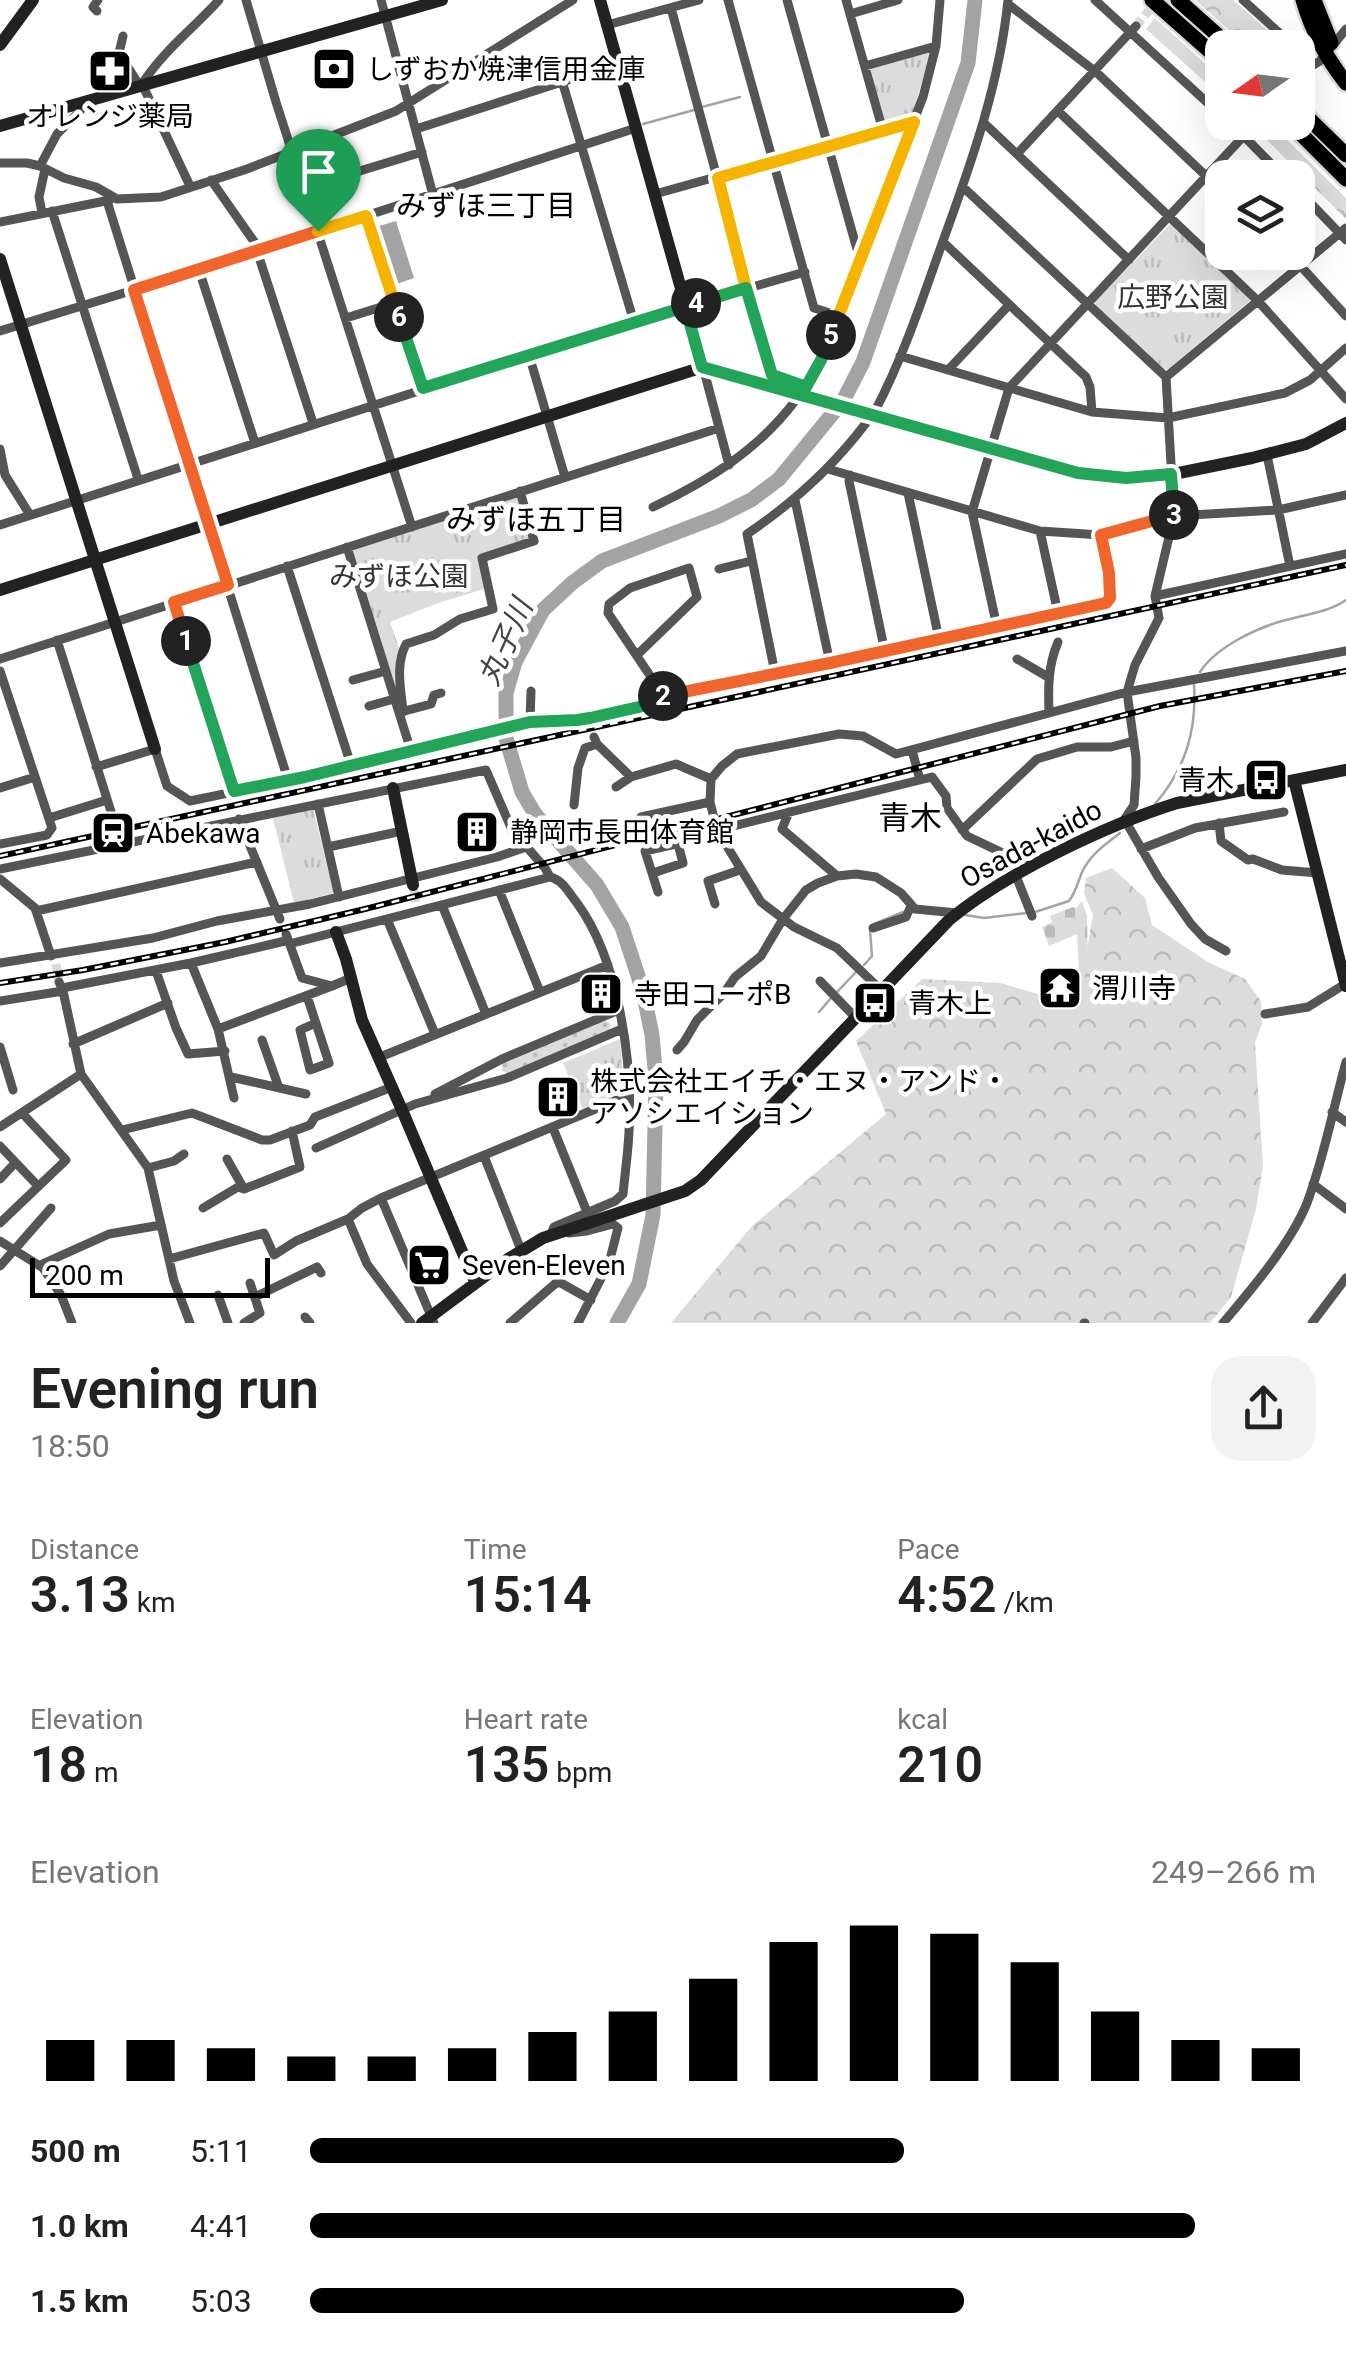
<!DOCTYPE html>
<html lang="en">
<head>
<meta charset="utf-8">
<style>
  :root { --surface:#fff; --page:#f2f2f2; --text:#222; --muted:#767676; --accent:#000 }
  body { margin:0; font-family:Roboto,"Noto Sans JP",sans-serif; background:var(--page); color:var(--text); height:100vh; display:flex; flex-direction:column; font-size:38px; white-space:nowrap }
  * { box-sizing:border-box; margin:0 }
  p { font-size:32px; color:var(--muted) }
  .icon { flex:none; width:55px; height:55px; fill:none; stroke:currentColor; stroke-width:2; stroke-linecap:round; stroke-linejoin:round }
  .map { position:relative; height:1323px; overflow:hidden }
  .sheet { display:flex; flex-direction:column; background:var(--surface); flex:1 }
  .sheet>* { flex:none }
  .needle { width:65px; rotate:256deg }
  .buttons { position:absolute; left:1205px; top:30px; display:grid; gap:20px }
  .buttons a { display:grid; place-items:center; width:110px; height:110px; border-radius:20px; background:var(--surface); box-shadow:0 10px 40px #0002; font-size:50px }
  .scale { position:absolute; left:30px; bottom:25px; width:240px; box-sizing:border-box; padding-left:10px; border:5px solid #000; border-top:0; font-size:28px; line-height:35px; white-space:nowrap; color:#000; -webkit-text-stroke:8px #fff; paint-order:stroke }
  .pin { position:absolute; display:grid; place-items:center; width:85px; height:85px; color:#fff; margin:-102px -42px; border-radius:50% 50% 50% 0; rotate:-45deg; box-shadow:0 0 10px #0007 }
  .pin .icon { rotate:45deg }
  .km { position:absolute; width:50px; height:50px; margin:-25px; border-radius:50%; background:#222; color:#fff; font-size:28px; line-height:50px; text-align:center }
  .round { display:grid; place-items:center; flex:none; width:105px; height:105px; border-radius:30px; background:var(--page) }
  .headline { display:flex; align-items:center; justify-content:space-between; height:170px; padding:0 30px }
  h1 { font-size:55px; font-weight:600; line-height:75px }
  .figures { display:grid; grid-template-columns:repeat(3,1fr); gap:15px; height:170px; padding:10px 30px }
  .figures div { display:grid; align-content:center }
  .figures b { font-size:50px; font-weight:600 }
  .figures small { font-size:28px; font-weight:400 }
  .figures p { font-size:28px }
  .chart { height:280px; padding:20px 30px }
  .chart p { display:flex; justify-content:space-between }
  .chart svg { width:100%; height:180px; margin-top:10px; stroke:var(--accent); stroke-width:6 }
  ul { padding:0 30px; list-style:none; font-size:32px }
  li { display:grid; grid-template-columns:160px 120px 1fr; align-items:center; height:75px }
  li i { height:25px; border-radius:12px; background:var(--accent) }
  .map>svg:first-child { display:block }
  .grass { fill:url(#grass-dots) }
  .forest { fill:url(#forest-crowns) }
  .cemetery { fill:url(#cemetery-stones) }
  .park { fill:url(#park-tufts) }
  .water { fill:#a3a3a3 }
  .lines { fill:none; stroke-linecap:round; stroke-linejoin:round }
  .stream { stroke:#a3a3a3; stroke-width:2.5 }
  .river { stroke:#a3a3a3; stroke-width:15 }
  .street-tunnel { stroke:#d9d9d9; stroke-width:9; stroke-dasharray:9 4.5; stroke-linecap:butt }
  .highway-casing { stroke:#dbdbdb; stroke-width:20 }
  .street { stroke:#555; stroke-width:9 }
  .secondary { stroke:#222; stroke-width:12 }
  .highway { stroke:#000; stroke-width:15 }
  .rail-casing { stroke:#000; stroke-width:6 }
  .rail { stroke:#fff; stroke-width:2.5; stroke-dasharray:8; stroke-linecap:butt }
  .split-1-casing { stroke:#fff; stroke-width:20 }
  .split-2-casing { stroke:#fff; stroke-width:20 }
  .split-3-casing { stroke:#fff; stroke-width:20 }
  .split-4-casing { stroke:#fff; stroke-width:20 }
  .split-5-casing { stroke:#fff; stroke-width:20 }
  .split-6-casing { stroke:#fff; stroke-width:20 }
  .split-7-casing { stroke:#fff; stroke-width:20 }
  .split-1 { stroke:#f0652b; stroke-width:12 }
  .split-2 { stroke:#22a559; stroke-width:12 }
  .split-3 { stroke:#f0652b; stroke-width:12 }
  .split-4 { stroke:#22a559; stroke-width:12 }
  .split-5 { stroke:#f5b400; stroke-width:12 }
  .split-6 { stroke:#22a559; stroke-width:12 }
  .split-7 { stroke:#f5b400; stroke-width:12 }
  .labels { text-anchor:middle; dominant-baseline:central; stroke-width:9; stroke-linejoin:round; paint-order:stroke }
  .poi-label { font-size:28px; fill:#000; stroke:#fff; text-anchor:start }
  .park-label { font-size:28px; fill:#333; stroke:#fff }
  .street-label { font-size:28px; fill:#000; stroke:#fff }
  .neighbourhood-label { font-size:30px; fill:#000; stroke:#fff }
  .water-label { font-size:30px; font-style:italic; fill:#444; stroke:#fff }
  .quarter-label { font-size:32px; fill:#000; stroke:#fff }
</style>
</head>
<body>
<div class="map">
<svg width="1346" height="1323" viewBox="0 0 1346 1323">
  <defs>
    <pattern id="grass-dots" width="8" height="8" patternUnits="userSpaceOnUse" patternTransform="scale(2.5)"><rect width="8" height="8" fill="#dcdcdc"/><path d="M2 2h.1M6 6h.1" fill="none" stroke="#bbb" stroke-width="1.8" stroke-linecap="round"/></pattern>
    <pattern id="forest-crowns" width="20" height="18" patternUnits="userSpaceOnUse" patternTransform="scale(2.5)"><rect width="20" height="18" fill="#dcdcdc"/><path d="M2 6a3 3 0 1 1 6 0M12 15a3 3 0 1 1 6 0" fill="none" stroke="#bbb"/></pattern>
    <pattern id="cemetery-stones" width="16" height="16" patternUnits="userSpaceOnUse" patternTransform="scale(2.5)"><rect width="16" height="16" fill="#dcdcdc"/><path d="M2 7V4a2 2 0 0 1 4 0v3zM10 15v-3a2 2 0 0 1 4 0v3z" fill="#bbb"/></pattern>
    <pattern id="park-tufts" width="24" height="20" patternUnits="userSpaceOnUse" patternTransform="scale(2.5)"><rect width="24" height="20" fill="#dcdcdc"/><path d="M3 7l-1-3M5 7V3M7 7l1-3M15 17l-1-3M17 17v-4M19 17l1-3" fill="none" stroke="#bbb"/></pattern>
  </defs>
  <rect width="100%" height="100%" fill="#fff"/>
  <path class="grass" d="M605,1020L611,1024L609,1031L510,1074L502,1071V1063Z"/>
  <path class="forest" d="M1195,0H1233L1287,47H1248Z
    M1155,18L1222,79V97L1146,29Z
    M1277,130L1346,198V219L1267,140Z
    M1112,868L1145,898L1152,925L1208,962L1245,979L1261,1001L1262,1024L1255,1043L1263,1166L1256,1209L1231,1297L1210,1323H671L752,1226L886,1114L856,1041L922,979L1001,983L1077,1006L1093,915L1084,893L1086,878Z"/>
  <path class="cemetery" d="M1082,901L1087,916L1088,964L1084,968L1087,980L1078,990L1069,975L1079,969L1077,934L1049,946L1042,927L1052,922L1050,916L1073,907L1076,908Z"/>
  <path class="park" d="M928,51L930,54L911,119L888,127L885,124L870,70L872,68Z
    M1170,224H1174L1251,300L1168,369H1164L1096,306V301Z
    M517,496L530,540L478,557L484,589L438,603L390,622L399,648L396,689L350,552L352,548Z
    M313,809L334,893L294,903L273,818Z
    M620,1039L625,1095L584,1112L563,1063Z"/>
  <path class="water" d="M396,221L414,278L397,284L379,226Z"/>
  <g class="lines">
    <path class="stream" d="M702,107L740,97
      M643,124L694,110
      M1200,672C1216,647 1258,627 1286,620C1307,614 1329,612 1346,600
      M1155,804C1185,769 1197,731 1194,685
      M1035,912L1069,901C1076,892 1078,881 1083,870C1092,853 1105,845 1120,833
      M965,915L984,918L1027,913
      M874,924L903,912
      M864,965L872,956L870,930
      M837,992L856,972
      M819,1012L831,998"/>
    <path class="river" d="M617,1323L639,1284L653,1215L656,1081L652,1035L643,991L622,927L597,885L535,814L522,792L506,738V693L515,662L543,610L572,583L602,561L719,516L751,500L779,479L843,401L863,362L968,63L975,0"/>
    <path class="street-tunnel" d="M1136,26L1157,1
      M591,723L594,737
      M413,885L416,902
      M56,964L59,982"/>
    <defs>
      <path id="highway" d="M1152,0L1222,62
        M1178,0L1232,48
        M1303,0C1312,31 1326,58 1346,83
        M1314,0L1331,43
        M1298,108L1346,155
        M1289,122L1346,179"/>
    </defs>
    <use href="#highway" class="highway-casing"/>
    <path class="street" d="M246,0L276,102L412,527
      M381,0L433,195
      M728,0L814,308L839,316
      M787,0L860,260
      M846,0L883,131
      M1095,0L1222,116
      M1243,0L1296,48
      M1008,4L1096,72L1222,191
      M671,8L770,372L780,379L806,387
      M97,11L93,7L98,0
      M850,14L898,0
      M607,25L699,0
      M123,36L119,53L139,85
      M1298,48L1315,64
      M865,66L936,46
      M1302,72L1320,61L1346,29
      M562,81L634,322
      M1058,111L1258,301L1346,399
      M1230,122L1285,178
      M984,123L1129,260
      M416,129L618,64
      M1017,154L1136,26
      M0,163H27L40,166L64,178L96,187L117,199L161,197L247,169L396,111L573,0
      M40,166L57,134L80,111L87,100
      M211,180L260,250
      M190,186L142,84C163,51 193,29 219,0
      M304,188L422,152
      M964,188L1166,377L1174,516L1278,510L1346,495
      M1298,190L1346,240
      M655,194L914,122
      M107,201L288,780
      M52,211L138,479
      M42,213L39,197L45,169
      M366,216L423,388
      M0,222L110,200
      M943,242L1086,377L1090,387L1092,412
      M257,251L313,423
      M1288,252L1346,316
      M199,270L255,443
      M346,318L394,303
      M0,331L199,270L636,128
      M529,355L565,477
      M900,356L1092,412L1168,418L1285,393L1310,380L1346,348
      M703,367L729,465
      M948,370L1009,305
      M1166,377L1346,228
      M805,389L821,360L923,97L936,46L940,0
      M876,409C906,352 925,290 947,230C974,155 1000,80 1008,0
      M0,449L5,475L30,515
      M1267,455L1290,566
      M828,469L1040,531L1101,535
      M850,475L849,481L885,652
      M908,493L939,639
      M795,500L830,663
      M653,507C708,481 758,450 795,401
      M0,525L681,307L805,272
      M1040,531L1058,613
      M347,547L411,751
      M287,566L351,765
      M719,569L751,561
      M1155,596L1346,554
      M173,602L234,791
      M997,627L972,512L1009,388L1253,126
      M57,640L113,818
      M637,655L697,597L689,568L630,588L609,604L608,613L655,683L657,701
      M0,659L719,428
      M1017,659L1048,677
      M0,671L52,828L47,835L0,844
      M775,673L747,534C793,503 832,468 866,423
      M353,680L386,671
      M369,706L394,699
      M401,712L431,704L434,695L441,693
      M403,712C401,688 395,666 406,644L434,635L460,619L493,609L482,558L534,541L520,491
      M1049,712C1048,687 1048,666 1058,642
      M530,721L531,691
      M597,744L631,777
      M912,750L920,780
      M96,767L155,749L167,786L190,801L305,777L528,722L577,720L652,704L665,694L830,663L1106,603L1111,597L1109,573L1101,535L1174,516L1155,596L1159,618L1135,665L1127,692L1136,758V777L1134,805L1122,823
      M616,787L631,777L676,764L711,779
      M0,788L35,777
      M318,804L339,897
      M574,805L578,768L585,748L597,744L594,737
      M789,812L782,829L837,876
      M641,817L710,802
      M49,818L107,800
      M239,819L280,919
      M1126,822L1158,877L1191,924L1205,939L1226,951
      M1219,823L1221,841L1248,860L1253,859L1282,870L1318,873
      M717,830L932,777L946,796L947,808L967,836L1032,867
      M962,830L1037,759L1077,747H1111L1134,741
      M328,847L402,831
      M1141,849L1195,828L1284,812
      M0,869L486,770L512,830L545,868L550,877C563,880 569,893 577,903C619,960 633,1063 629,1132C628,1153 625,1173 623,1194L615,1201L554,1227L551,1234
      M653,873L683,863L678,844
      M1016,876L1032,916
      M0,879L35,908L51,956
      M499,890L540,992
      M658,892L645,851L719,834
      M715,904L708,881L740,870
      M442,905L486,1014
      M36,911L257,862
      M387,919L435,1034
      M873,928L906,917L911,906
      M286,934L302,978L332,986L351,978
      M0,963L153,938L217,921L310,904L497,857L526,847
      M191,963L218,1029L234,1098
      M156,971L176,1028L188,1054L225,1051
      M820,981L855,1017
      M59,982L63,991L81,1074L148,1168L174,1281L190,1323
      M62,988L191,963L285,941L293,943L550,877
      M881,990L837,948L794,927L761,902L717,830L710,802L711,779L722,766L737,754L839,734L863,736L896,754L1127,692L1346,651
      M307,996L329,1063L310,1070L300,1030L316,1023
      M0,1001L63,991
      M1265,1014L1308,1007L1345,984
      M218,1029L332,986
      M262,1040L279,1088
      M73,1044L168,1003
      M0,1047L13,1090
      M677,1050L684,1042L697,1020L724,993L735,977L761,956L783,919L806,890L818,883L837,876L856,874L876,877L901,893L915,909L957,913
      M380,1057L608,965
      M231,1077L306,1094
      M435,1094L502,1059L619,1010
      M1332,1112L1346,1122
      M0,1127L81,1074
      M553,1128L587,1212
      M122,1130L192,1113L262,1140H270L310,1125L315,1117L392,1087
      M0,1146L38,1186
      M316,1148L415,1104L507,1078L622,1029
      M484,1156L521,1250
      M227,1159L244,1189
      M148,1168L174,1161L184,1154
      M0,1179L15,1163
      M1313,1184L1346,1209
      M203,1208L238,1187L244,1189L300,1167L292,1131
      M348,1219L362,1208L381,1198
      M0,1223L66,1160L22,1113
      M569,1233L587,1231L613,1224L618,1228L609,1263L578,1323
      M0,1241L43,1268L61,1295L72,1323
      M169,1259L264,1233L274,1255L296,1241L348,1219L367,1264L411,1323
      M40,1265L109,1234L161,1225
      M0,1266L51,1208
      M218,1295L228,1323
      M255,1297L317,1267L321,1273
      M305,1317L310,1323
      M244,1323L260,1313L250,1283
      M434,1323L381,1198L629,1095
      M510,1323L556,1283H561L591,1300
      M1084,1323H1085
      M1223,1323C1251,1290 1291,1243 1307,1203C1324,1158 1333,1109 1346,1062
      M1312,1323L1346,1278"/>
    <path class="secondary" d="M600,0L703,367
      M0,45L33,0
      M0,126L442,0
      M0,259L155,749
      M0,590L703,367L990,450L1077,473L1105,477L1164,476L1252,458L1306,444L1346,423
      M1294,780L1346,986
      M393,788L413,885
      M336,932L346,959L362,1020L402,1110L475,1282
      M422,1323L508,1259L543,1238L685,1191L701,1180L949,920C1005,873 1107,825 1177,803L1346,770"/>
    <use href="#highway" class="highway"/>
    <defs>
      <path id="rail" d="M0,856L1346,565
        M0,983L83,970L225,942L365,909L1160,706L1346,671"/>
    </defs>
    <use href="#rail" class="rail-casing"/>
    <use href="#rail" class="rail"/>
  </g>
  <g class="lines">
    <defs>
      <path id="split-1" d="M186,641L174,602L228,585L134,290L318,231"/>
      <path id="split-2" d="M186,641L234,791L305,777L530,722L577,720L590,718L652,704L663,696"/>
      <path id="split-3" d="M663,696L830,663L1106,603L1110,598L1109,573L1101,535L1174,515"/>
      <path id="split-4" d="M696,303L685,306L702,367L1078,473L1126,478L1171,474L1174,515"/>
      <path id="split-5" d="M696,303L746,288L718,178L914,122L831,335"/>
      <path id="split-6" d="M399,317L423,388L746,288L772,375L806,387L821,360L831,335"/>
      <path id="split-7" d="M318,231L366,216L399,317"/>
    </defs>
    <use href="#split-1" class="split-1-casing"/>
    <use href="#split-2" class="split-2-casing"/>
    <use href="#split-3" class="split-3-casing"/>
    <use href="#split-4" class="split-4-casing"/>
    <use href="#split-5" class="split-5-casing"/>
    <use href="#split-6" class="split-6-casing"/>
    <use href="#split-7" class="split-7-casing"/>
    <use href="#split-1" class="split-1"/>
    <use href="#split-2" class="split-2"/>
    <use href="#split-3" class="split-3"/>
    <use href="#split-4" class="split-4"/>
    <use href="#split-5" class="split-5"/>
    <use href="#split-6" class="split-6"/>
    <use href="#split-7" class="split-7"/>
  </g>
  <defs>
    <symbol id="bank-square" viewBox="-11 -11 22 22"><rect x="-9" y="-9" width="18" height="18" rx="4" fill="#000" stroke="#fff"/><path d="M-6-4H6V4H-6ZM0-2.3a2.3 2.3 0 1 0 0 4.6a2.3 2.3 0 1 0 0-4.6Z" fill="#fff"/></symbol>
    <symbol id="pharmacy-square" viewBox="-11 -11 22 22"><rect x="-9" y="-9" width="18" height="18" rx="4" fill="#000" stroke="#fff"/><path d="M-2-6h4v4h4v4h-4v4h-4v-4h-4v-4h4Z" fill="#fff"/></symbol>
    <symbol id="bus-square" viewBox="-11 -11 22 22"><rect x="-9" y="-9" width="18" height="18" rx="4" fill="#000" stroke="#fff"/><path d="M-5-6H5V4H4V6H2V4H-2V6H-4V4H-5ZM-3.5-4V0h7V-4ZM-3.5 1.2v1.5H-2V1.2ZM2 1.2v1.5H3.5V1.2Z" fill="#fff"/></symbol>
    <symbol id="building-square" viewBox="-11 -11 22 22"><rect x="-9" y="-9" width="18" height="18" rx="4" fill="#000" stroke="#fff"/><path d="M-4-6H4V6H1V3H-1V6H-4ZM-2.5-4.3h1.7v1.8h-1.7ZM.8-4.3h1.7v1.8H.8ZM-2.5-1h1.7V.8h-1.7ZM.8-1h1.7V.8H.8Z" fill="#fff"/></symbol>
    <symbol id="station-square" viewBox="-11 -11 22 22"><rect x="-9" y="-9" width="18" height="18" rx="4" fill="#000" stroke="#fff"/><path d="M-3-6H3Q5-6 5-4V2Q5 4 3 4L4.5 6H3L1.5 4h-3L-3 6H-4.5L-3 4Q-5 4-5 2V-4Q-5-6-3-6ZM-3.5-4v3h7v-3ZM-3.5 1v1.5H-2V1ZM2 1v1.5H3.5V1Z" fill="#fff"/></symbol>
    <symbol id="temple-square" viewBox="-11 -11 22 22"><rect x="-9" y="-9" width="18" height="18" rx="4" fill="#000" stroke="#fff"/><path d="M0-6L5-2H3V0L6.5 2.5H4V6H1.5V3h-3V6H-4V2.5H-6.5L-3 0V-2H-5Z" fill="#fff"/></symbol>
    <symbol id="supermarket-square" viewBox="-11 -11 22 22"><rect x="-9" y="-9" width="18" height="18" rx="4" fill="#000" stroke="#fff"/><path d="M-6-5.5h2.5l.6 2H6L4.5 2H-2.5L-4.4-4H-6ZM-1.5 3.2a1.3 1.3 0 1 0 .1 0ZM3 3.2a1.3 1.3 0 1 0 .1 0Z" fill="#fff"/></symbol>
  </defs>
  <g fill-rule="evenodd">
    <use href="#bank-square" x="309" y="44" width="50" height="50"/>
    <use href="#pharmacy-square" x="85" y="46" width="50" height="50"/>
    <use href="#bus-square" x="1241" y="755" width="50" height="50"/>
    <use href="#building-square" x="452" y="807" width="50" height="50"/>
    <use href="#station-square" x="88" y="808" width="50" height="50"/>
    <use href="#temple-square" x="1035" y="963" width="50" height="50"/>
    <use href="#building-square" x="576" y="969" width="50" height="50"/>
    <use href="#bus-square" x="850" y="978" width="50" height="50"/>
    <use href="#building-square" x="533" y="1072" width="50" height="50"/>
    <use href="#supermarket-square" x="404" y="1240" width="50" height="50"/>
  </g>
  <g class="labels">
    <g class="poi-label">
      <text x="366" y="69">しずおか焼津信用金庫</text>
      <text x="110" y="116" text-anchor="middle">オレンジ薬局</text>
      <text x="1234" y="780" text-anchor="end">青木</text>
      <text x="510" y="832">静岡市長田体育館</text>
      <text x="146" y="833">Abekawa</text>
      <text x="1092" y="988">渭川寺</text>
      <text x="634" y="994">寺田コーポB</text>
      <text x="908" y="1003">青木上</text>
      <text x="590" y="1081">株式会社エイチ・エヌ・アンド・<tspan x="590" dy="32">アソシエイション</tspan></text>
      <text x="462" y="1265">Seven-Eleven</text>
    </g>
    <g class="park-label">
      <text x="1173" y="297">広野公園</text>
      <text x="399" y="576">みずほ公園</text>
    </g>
    <g class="street-label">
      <text transform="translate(1031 844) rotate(-28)">Osada-kaido</text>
    </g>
    <g class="neighbourhood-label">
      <text x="486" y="205">みずほ三丁目</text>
      <text x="536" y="519">みずほ五丁目</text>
    </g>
    <g class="water-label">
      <text transform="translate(505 642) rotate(-66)">丸子川</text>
    </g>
    <g class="quarter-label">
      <text x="910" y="818">青木</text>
    </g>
  </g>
</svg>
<div class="buttons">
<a><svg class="needle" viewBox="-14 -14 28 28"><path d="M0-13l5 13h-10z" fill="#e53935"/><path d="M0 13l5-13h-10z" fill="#767676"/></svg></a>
<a><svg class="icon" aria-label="layers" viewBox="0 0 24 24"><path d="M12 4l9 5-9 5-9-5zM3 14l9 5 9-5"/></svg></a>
</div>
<div class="scale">200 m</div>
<div class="pin" style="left:318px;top:231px;background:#1e9e55"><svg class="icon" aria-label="arrive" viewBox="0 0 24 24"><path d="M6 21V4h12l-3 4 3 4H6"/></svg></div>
<b class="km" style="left:186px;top:641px">1</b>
<b class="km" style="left:663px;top:696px">2</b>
<b class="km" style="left:1174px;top:515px">3</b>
<b class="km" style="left:696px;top:303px">4</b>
<b class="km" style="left:831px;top:335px">5</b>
<b class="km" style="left:399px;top:317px">6</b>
</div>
<section class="sheet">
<div class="headline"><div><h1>Evening run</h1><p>18:50</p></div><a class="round"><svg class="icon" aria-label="share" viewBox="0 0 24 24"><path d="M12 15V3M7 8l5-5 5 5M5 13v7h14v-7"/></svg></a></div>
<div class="figures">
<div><p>Distance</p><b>3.13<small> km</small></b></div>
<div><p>Time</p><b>15:14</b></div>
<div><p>Pace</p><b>4:52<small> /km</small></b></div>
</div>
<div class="figures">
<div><p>Elevation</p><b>18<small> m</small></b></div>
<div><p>Heart rate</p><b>135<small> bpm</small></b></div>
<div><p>kcal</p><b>210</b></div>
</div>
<div class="chart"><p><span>Elevation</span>249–266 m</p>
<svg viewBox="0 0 160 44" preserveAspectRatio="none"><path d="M5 44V34M15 44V34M25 44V36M35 44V38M45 44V38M55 44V36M65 44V32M75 44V27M85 44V19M95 44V10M105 44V6M115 44V8M125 44V15M135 44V27M145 44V34M155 44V36"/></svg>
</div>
<ul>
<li><b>500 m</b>5:11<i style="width:59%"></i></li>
<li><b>1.0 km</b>4:41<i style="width:88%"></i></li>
<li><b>1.5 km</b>5:03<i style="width:65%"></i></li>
</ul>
</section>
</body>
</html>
